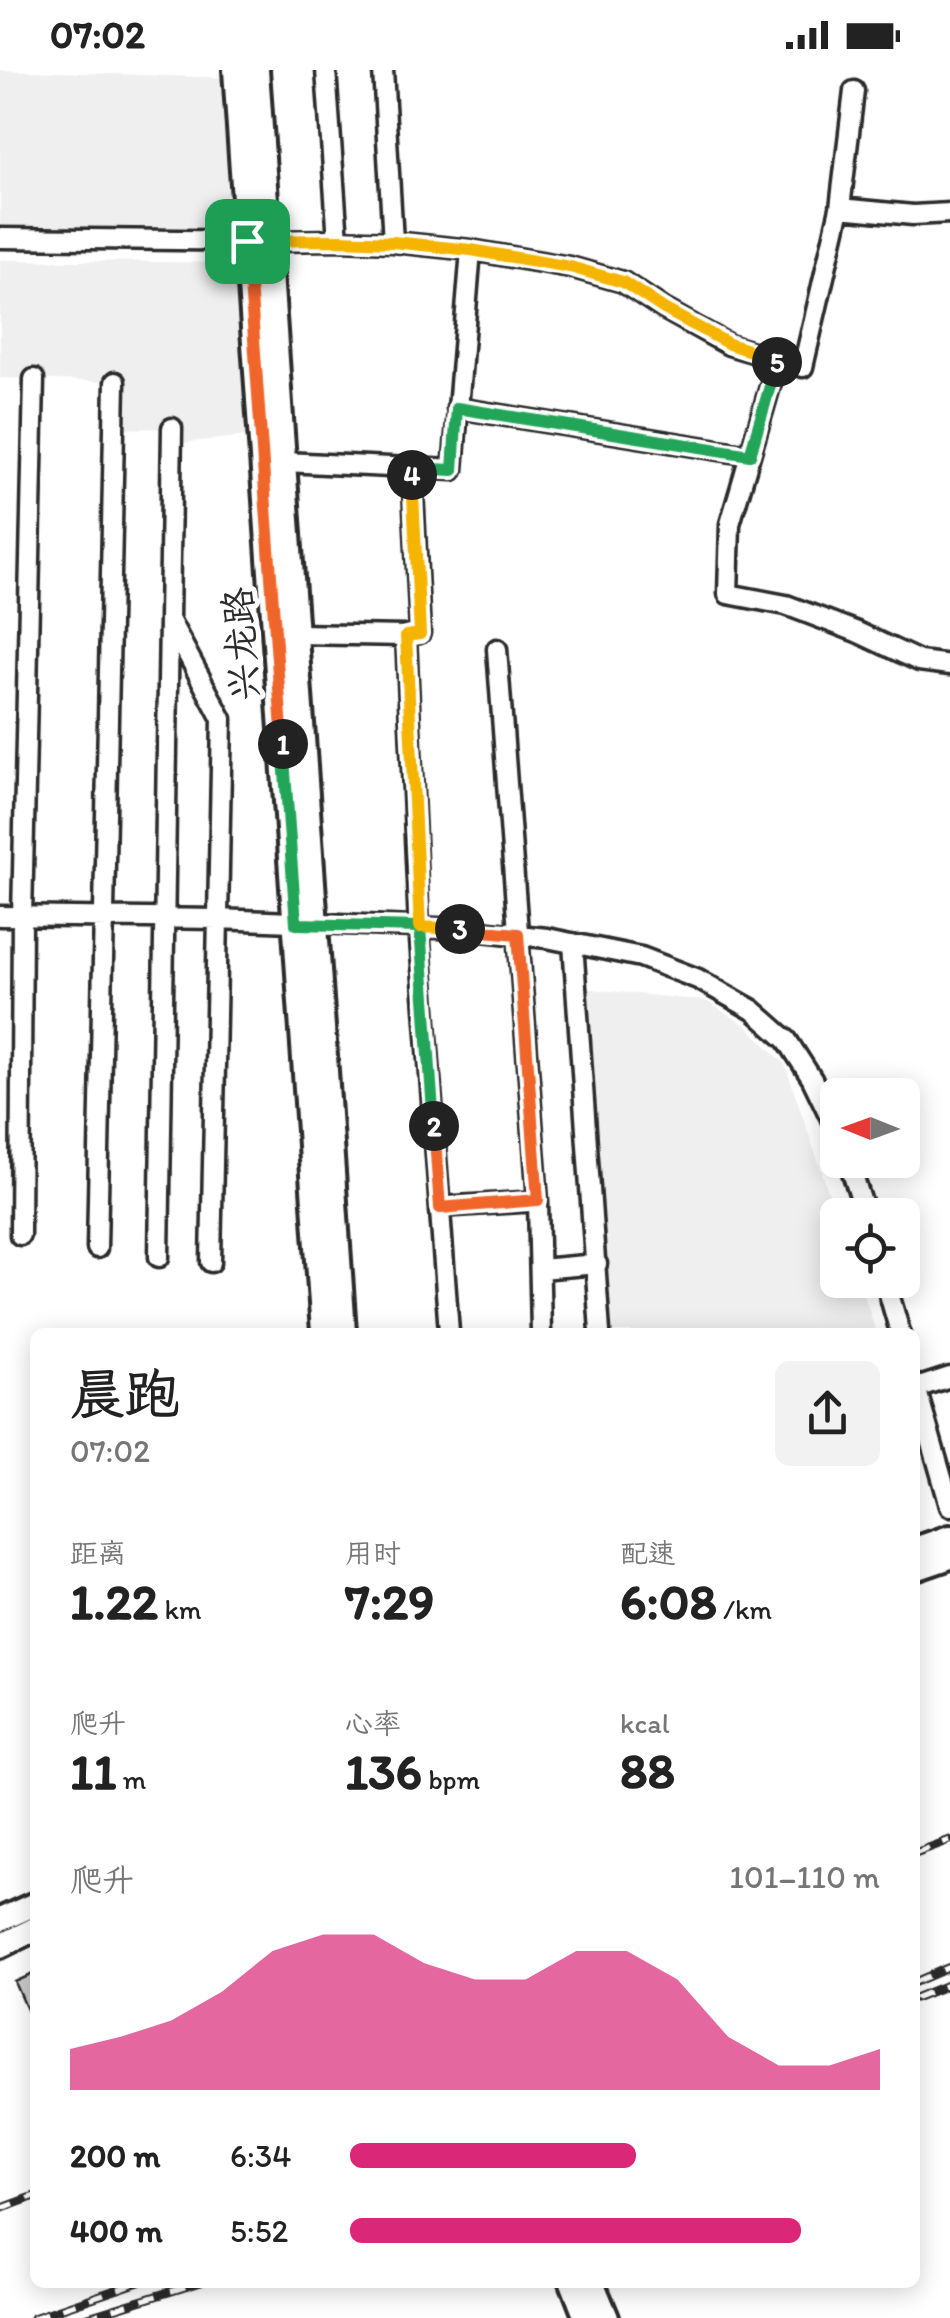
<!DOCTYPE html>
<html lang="zh">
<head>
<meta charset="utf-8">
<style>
  :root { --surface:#fff; --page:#f2f2f2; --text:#222; --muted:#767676; --accent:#db2777 }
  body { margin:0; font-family:Itim,"LXGW WenKai TC",sans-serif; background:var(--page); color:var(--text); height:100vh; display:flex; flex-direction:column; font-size:38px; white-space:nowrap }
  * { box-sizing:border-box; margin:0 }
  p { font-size:32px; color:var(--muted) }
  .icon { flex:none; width:55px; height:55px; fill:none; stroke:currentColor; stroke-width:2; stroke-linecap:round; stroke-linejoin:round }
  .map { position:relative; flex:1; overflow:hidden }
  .drawer { position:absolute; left:30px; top:1258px; width:890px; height:960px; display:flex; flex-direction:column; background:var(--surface); border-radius:15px; box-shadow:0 5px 25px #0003 }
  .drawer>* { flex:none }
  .needle { width:65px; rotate:271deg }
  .controls { position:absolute; left:820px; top:1008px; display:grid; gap:20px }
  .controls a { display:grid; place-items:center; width:100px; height:100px; border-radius:15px; background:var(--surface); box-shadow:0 5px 25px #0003; font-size:50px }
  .pin { position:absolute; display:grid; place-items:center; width:85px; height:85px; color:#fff; margin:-42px; border-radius:20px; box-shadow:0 5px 15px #0006 }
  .km { position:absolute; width:50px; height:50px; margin:-25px; border-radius:50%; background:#222; color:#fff; font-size:28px; line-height:50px; text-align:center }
  .round { display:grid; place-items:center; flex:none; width:105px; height:105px; border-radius:15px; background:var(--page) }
  .summary { display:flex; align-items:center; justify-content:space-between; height:170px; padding:0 40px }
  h1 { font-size:55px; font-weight:700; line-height:75px }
  .metrics { display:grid; grid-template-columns:repeat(3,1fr); gap:15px; height:170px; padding:10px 40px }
  .metrics div { display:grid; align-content:center }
  .metrics b { font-size:50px; font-weight:700 }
  .metrics small { font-size:28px; font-weight:400 }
  .metrics p { font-size:28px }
  .chart { height:280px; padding:20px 40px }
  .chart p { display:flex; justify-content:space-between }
  .chart svg { width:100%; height:180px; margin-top:10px; fill:var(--accent); opacity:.7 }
  ul { padding:0 40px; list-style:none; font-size:32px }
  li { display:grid; grid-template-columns:160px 120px 1fr; align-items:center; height:75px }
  li i { height:25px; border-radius:12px; background:var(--accent) }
  .status { display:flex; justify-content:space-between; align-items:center; height:70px; padding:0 50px; background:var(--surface); direction:ltr }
  .status svg { height:28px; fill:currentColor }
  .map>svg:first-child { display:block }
  .built { fill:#efefef }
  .building { fill:#cbcbcb; stroke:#2b2b2b; stroke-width:2.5 }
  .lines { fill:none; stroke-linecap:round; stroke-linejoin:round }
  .minor-casing { stroke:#2b2b2b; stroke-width:25 }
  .major-casing { stroke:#2b2b2b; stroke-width:30 }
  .minor { stroke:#fff; stroke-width:18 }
  .major { stroke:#fff; stroke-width:22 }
  .rail-casing { stroke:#2b2b2b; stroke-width:9 }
  .rail { stroke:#fff; stroke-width:5; stroke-dasharray:15; stroke-linecap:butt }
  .split-1-casing { stroke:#fff; stroke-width:20 }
  .split-2-casing { stroke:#fff; stroke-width:20 }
  .split-3-casing { stroke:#fff; stroke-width:20 }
  .split-4-casing { stroke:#fff; stroke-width:20 }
  .split-5-casing { stroke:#fff; stroke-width:20 }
  .split-6-casing { stroke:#fff; stroke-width:20 }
  .split-1 { stroke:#f0652b; stroke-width:12 }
  .split-2 { stroke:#22a559; stroke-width:12 }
  .split-3 { stroke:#f0652b; stroke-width:12 }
  .split-4 { stroke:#f5b400; stroke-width:12 }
  .split-5 { stroke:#22a559; stroke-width:12 }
  .split-6 { stroke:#f5b400; stroke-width:12 }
  .labels { text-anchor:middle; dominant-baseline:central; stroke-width:10; stroke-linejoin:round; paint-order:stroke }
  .street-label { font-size:38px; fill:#2b2b2b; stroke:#fff }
</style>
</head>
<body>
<div class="status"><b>07:02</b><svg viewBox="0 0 49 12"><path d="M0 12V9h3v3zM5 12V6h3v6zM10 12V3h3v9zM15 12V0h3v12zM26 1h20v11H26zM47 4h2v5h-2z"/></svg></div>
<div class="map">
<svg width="950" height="2248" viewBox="0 0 950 2248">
  <rect width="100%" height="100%" fill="#fff"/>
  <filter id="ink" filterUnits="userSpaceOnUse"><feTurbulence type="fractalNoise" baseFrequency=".01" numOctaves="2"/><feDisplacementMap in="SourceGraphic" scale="20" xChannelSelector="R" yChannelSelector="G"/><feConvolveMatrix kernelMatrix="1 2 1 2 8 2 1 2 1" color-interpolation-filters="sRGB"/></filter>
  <g filter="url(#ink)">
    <path class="built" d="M0,0L227,8L229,162L0,160Z
      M0,190L236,193L247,366L172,374V358L114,359V312L0,308Z
      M580,918L706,931L747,956L785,994L837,1147L838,1210H859L876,1262H605Z"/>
    <path class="building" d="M35,1903V1958L15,1912Z"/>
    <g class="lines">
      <defs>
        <path id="minor" d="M326,0L338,170
          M383,0L393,172
          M840,138L854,21
          M0,168L269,171L338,170L393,172L471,180L570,197L623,212L664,239L729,275L803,297L840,138L913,145L950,143
          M778,289L730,454L728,524L786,535L857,562L919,591L950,595
          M457,338L750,385
          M284,392L453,400L471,180
          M170,551L222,649L211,1192
          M297,564L406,566L420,563L412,398
          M406,566L419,857L449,1262
          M497,579L538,1131L541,1262
          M0,846L218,849L462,859L547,868L641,887L698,909L753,940L787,970L812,1009L838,1063
          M573,873L600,1262
          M848,1090L866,1145
          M440,1137L538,1131
          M20,1165L22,847L34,309
          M97,1178L115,312
          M159,1187L172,358
          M540,1199L597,1194
          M885,1210L900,1262
          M915,1314L950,1436
          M916,1318L950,1307"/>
        <path id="major" d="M235,0L323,1262
          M257,0L344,1262
          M915,1479L950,1467
          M915,1499L950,1487
          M0,1850L35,1834
          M0,1876L35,1859
          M572,2212L586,2248
          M592,2212L607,2248"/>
      </defs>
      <use href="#minor" class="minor-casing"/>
      <use href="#major" class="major-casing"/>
      <use href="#minor" class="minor"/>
      <use href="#major" class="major"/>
      <defs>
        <path id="rail" d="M915,1783L950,1770
          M915,1912L950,1897
          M915,1928L950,1914
          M0,2139L35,2126
          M33,2248L139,2212
          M85,2248L201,2212"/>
      </defs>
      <use href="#rail" class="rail-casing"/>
      <use href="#rail" class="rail"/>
    </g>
  </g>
  <g class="lines" filter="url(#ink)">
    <defs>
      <path id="split-1" d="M247,171L283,674"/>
      <path id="split-2" d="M283,674L296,854L420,857L434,1056"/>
      <path id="split-3" d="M434,1056L440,1138L538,1130L518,864L460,859"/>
      <path id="split-4" d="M412,405L420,564L406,566L420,857L460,859"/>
      <path id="split-5" d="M412,405V398L453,400L457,338L750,385L777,292"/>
      <path id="split-6" d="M247,171L338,170L393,172L471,180L570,197L623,212L664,239L729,274L778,290L777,292"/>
    </defs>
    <use href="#split-1" class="split-1-casing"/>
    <use href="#split-2" class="split-2-casing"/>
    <use href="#split-3" class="split-3-casing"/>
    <use href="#split-4" class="split-4-casing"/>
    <use href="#split-5" class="split-5-casing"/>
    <use href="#split-6" class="split-6-casing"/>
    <use href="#split-1" class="split-1"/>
    <use href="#split-2" class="split-2"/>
    <use href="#split-3" class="split-3"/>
    <use href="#split-4" class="split-4"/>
    <use href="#split-5" class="split-5"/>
    <use href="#split-6" class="split-6"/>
  </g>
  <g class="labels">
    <g class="street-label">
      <text transform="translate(241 574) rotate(-94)">兴龙路</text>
    </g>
  </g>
</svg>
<div class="controls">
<a><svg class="needle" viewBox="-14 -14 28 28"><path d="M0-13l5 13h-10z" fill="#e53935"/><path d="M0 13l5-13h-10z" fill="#767676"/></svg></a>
<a><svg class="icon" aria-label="locate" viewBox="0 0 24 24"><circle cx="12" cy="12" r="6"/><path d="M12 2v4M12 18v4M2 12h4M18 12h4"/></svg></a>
</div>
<div class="pin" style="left:247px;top:171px;background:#1e9e55"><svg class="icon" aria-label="arrive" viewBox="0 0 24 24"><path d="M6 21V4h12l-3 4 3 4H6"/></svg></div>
<b class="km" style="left:283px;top:674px">1</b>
<b class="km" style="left:434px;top:1056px">2</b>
<b class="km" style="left:460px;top:859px">3</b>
<b class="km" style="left:412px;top:405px">4</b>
<b class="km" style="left:777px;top:292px">5</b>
<section class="drawer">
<div class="summary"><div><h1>晨跑</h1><p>07:02</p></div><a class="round"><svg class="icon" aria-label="share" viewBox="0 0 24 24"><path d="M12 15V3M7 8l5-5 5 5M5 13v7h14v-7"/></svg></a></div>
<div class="metrics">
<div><p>距离</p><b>1.22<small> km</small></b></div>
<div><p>用时</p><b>7:29</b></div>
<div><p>配速</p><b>6:08<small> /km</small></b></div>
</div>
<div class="metrics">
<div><p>爬升</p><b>11<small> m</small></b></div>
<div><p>心率</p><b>136<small> bpm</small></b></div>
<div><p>kcal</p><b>88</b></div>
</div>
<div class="chart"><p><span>爬升</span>101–110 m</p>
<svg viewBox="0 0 160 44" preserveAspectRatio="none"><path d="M0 44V34L10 31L20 27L30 20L40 10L50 6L60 6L70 13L80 17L90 17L100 10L110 10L120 17L130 31L140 38L150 38L160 34V44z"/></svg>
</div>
<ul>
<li><b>200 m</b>6:34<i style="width:54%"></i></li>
<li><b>400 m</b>5:52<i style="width:85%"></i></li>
</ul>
</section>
</div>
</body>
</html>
